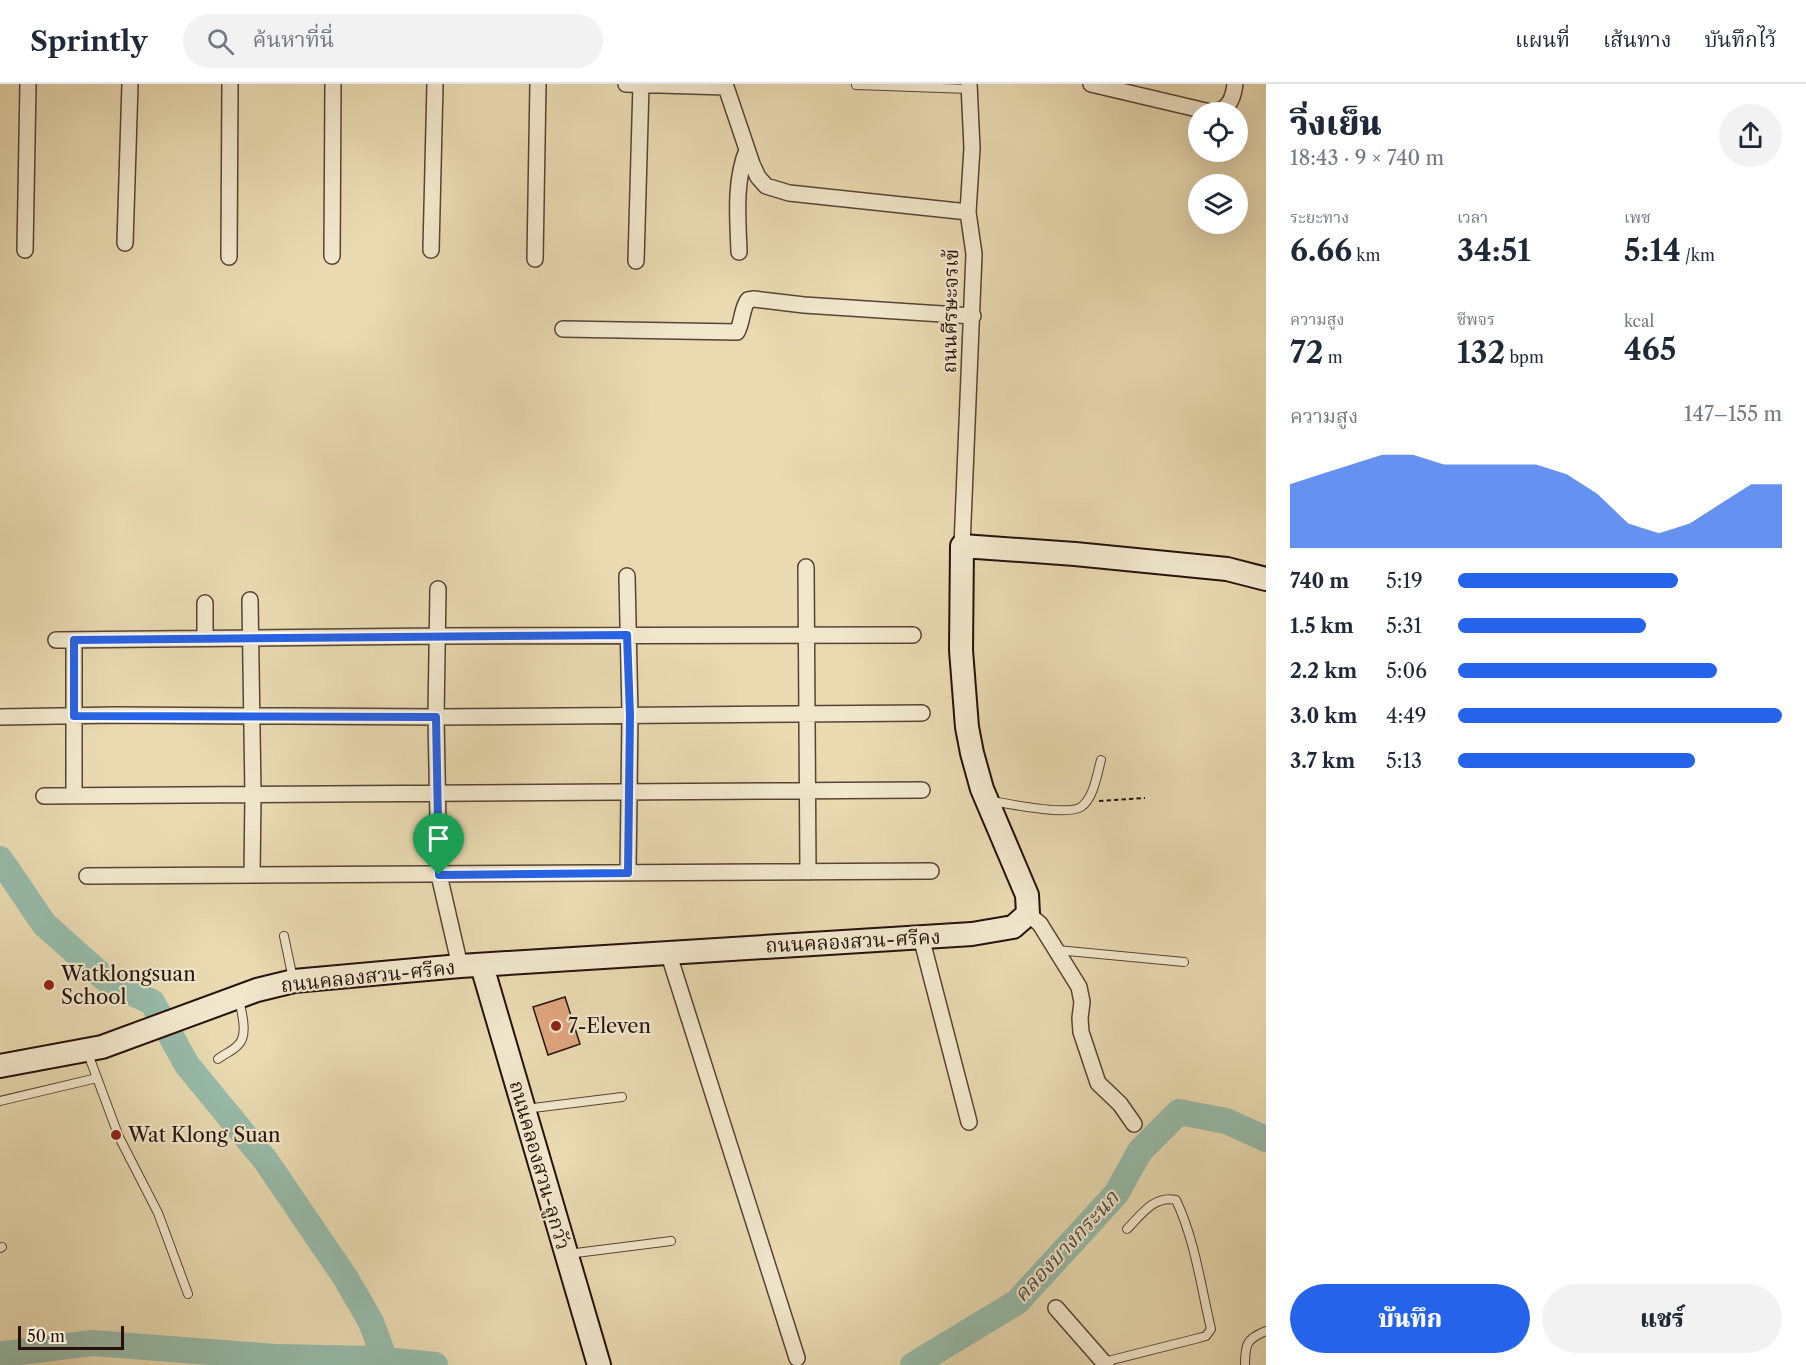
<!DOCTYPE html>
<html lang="th">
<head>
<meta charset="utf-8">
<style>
  :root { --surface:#fff; --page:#f2f2f3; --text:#1f2937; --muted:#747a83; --line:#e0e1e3; --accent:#2563eb }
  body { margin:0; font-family:"Libre Caslon Text","Noto Serif Thai",serif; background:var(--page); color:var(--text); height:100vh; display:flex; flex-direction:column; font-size:22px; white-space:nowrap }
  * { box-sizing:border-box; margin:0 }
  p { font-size:20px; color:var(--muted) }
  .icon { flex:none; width:33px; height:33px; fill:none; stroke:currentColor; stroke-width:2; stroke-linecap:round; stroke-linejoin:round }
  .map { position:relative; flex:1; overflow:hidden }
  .sheet { display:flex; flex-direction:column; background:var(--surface); width:540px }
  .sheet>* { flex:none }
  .tools { position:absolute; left:1188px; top:18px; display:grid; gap:12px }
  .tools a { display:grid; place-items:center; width:60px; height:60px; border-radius:50%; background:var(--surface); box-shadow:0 6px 24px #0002; font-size:30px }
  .scale { position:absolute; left:18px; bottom:15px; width:106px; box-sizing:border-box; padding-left:6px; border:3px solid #26120b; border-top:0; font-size:16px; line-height:21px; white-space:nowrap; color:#26120b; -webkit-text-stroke:4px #f1e7cc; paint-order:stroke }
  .pin { position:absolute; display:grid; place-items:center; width:51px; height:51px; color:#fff; margin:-62px -26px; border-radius:50% 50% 50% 0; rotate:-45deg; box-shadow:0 0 6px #0007 }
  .pin .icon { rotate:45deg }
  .round { display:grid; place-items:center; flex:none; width:63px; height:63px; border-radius:32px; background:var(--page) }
  .summary { display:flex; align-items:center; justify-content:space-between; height:102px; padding:0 24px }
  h1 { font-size:33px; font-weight:800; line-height:45px }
  .stats { display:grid; grid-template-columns:repeat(3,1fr); gap:9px; height:102px; padding:6px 24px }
  .stats div { display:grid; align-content:center }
  .stats b { font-size:30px; font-weight:800 }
  .stats small { font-size:16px; font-weight:400 }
  .stats p { font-size:16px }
  .chart { height:168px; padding:12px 24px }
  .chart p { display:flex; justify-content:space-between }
  .chart svg { width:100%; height:108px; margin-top:6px; fill:var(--accent); opacity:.7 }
  .primary-button { display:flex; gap:12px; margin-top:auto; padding:12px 24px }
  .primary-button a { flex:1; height:69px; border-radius:36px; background:var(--accent); color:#fff; font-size:24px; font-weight:800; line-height:69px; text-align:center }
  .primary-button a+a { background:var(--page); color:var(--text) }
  ul { padding:0 24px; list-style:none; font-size:20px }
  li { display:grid; grid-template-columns:96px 72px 1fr; align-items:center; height:45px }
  li i { height:15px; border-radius:8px; background:var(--accent) }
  header { display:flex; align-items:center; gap:36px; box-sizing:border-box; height:84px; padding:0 30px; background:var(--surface); border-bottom:2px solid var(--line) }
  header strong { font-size:28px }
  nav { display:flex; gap:33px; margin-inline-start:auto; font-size:21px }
  .search { width:420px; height:54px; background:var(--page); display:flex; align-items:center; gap:15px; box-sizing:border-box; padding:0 21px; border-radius:33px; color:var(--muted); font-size:22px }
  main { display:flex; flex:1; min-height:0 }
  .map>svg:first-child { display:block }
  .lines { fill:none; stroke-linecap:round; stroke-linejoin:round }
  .river { stroke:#97bbaa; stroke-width:26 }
  .building { fill:#dea47e; stroke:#26120b; stroke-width:1.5 }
  .lane-casing { stroke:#574434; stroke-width:10 }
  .street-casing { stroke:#574434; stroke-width:18 }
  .secondary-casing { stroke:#26120b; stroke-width:26 }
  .path { stroke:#26120b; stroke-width:2; stroke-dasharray:4.5 3; stroke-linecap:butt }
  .lane { stroke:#f1e7cc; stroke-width:8 }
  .street { stroke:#f1e7cc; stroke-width:15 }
  .secondary { stroke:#f1e7cc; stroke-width:22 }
  .route-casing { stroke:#fff; stroke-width:12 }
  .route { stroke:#2563eb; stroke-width:8 }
  .poi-dot { fill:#8f2418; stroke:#f1e7cc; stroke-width:2 }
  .labels { text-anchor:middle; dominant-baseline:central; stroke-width:4.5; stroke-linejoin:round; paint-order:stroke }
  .street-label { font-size:20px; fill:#26120b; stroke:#f1e7cc }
  .poi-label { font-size:20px; fill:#26120b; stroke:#f1e7cc; text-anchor:start }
  .water-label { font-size:21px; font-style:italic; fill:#4e4d43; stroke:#f1e7cc }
</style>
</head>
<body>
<header>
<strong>Sprintly</strong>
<div class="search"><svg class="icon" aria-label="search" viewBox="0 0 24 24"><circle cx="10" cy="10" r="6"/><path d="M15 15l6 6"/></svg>ค้นหาที่นี่</div>
<nav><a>แผนที่</a><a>เส้นทาง</a><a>บันทึกไว้</a></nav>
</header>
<main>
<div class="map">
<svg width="1266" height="1281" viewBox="0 0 1266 1281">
  <rect width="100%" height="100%" fill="#e9dab1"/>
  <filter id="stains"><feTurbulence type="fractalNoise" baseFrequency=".00333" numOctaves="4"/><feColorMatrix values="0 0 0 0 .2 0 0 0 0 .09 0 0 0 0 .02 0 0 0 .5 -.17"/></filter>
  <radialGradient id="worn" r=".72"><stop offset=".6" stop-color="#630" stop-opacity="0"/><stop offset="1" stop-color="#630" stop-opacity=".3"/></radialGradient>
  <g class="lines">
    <path class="river" d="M0,775L44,840L110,899L152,918L187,981L266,1077L345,1193L371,1238L385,1276
      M0,1272L4,1270L92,1259L276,1273L375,1275L435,1281
      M913,1281L1017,1218L1116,1110L1140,1067L1179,1028L1226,1037L1266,1055"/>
  </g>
  <path class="building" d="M565,913L580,960L548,971L533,923Z"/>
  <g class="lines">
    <defs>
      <path id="lane" d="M856,1L969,5
        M992,717C1009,720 1068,732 1081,723C1094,714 1097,690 1101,676
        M284,852L293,895
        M1057,866L1184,878
        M87,967L119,1053L158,1129L188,1210
        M218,975C224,970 233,967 238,961C249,951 241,927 239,914
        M0,1017L97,994
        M525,1025L622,1013
        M0,1164L2,1163
        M568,1170L671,1157
        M1104,1278L1195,1255L1206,1252L1211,1245C1201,1203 1195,1156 1176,1116C1154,1111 1141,1131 1127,1145
        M1245,1281C1245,1261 1246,1255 1266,1247"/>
      <path id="street" d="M626,0L726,3
        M725,0L752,80L758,93L766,102L789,109L968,128L974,170L962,462
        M1091,0L1210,28C1228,28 1233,16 1235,0
        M968,128L972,64L969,0
        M125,159L130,0
        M25,166L28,0
        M431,166L435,0
        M739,168C738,135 734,98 747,66
        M332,172L333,0
        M229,173L230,0
        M535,175L538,0
        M636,177L641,1
        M563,245L737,248C743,237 741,226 748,216L754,215L804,221L973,232
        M806,483L808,788
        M627,492L630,631L628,789
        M438,505L436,633L439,791L460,882
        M250,516L253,711L252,791
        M205,519V554
        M56,556L437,552L913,551
        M74,556V712
        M0,633L115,631L436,633L922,629
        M44,712L922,706
        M87,792L931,787
        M1028,830L1040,840L1079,903L1082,918L1080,934L1081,948L1098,999L1120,1020L1134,1040
        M921,853L969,1038
        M668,868L797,1274
        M1056,1224L1106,1281"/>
      <path id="secondary" d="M482,882L599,1281
        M0,982L102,963L257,906L294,897L460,882L972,850L1013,843L1028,830L1027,811L982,705L972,669L967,643L961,566L962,462L1075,470L1227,485L1266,495"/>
    </defs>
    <use href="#lane" class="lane-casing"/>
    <use href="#street" class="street-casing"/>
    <use href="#secondary" class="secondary-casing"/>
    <path class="path" d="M1099,717L1145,714"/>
    <use href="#lane" class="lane"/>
    <use href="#street" class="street"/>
    <use href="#secondary" class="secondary"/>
  </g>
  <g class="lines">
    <defs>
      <path id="route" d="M627,551L630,631L628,789L439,791L436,633L74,632V556Z"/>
    </defs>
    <use href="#route" class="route-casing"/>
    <use href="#route" class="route"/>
  </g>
  <g class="poi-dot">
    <circle cx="49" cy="901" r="6"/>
    <circle cx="556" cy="942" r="6"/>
    <circle cx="116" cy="1051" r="6"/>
  </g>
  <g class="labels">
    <g class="street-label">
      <text transform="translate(950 227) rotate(-89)">ถนนศีรษะจรเข้</text>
      <text transform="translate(853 857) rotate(-3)">ถนนคลองสวน-ศรีคง</text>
      <text transform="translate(368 892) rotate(-6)">ถนนคลองสวน-ศรีคง</text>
      <text transform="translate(540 1081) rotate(74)">ถนนคลองสวน-ลูกวัว</text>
    </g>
    <g class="poi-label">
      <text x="61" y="890">Watklongsuan<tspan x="61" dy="23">School</tspan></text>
      <text x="568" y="942">7-Eleven</text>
      <text x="128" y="1051">Wat Klong Suan</text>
    </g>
    <g class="water-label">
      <text transform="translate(1066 1162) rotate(-47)">คลองบางกระนก</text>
    </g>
  </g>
  <rect width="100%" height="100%" filter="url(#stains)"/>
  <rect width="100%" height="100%" fill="url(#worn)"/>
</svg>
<div class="tools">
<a><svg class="icon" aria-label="locate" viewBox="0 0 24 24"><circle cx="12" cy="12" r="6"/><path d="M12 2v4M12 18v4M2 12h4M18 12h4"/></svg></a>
<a><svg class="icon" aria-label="layers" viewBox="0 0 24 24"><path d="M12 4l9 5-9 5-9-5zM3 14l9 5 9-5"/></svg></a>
</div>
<div class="scale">50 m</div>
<div class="pin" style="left:439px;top:791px;background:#1e9e55"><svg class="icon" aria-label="arrive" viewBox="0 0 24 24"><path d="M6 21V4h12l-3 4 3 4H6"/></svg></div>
</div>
<section class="sheet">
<div class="summary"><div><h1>วิ่งเย็น</h1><p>18:43 · 9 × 740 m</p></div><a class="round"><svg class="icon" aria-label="share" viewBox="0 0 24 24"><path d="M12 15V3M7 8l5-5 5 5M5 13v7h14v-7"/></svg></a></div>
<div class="stats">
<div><p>ระยะทาง</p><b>6.66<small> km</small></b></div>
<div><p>เวลา</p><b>34:51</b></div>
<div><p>เพซ</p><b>5:14<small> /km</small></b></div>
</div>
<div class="stats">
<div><p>ความสูง</p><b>72<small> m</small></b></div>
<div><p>ชีพจร</p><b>132<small> bpm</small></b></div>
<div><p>kcal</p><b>465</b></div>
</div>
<div class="chart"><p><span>ความสูง</span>147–155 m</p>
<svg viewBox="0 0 160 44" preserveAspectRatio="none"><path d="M0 44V18L10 14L20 10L30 6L40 6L50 10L60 10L70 10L80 10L90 14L100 22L110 34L120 38L130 34L140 26L150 18L160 18V44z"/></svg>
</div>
<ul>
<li><b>740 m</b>5:19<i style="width:68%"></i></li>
<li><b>1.5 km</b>5:31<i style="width:58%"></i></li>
<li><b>2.2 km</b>5:06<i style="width:80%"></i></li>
<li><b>3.0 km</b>4:49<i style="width:100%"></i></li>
<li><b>3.7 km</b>5:13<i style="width:73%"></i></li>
</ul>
<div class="primary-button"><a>บันทึก</a><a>แชร์</a></div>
</section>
</main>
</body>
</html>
